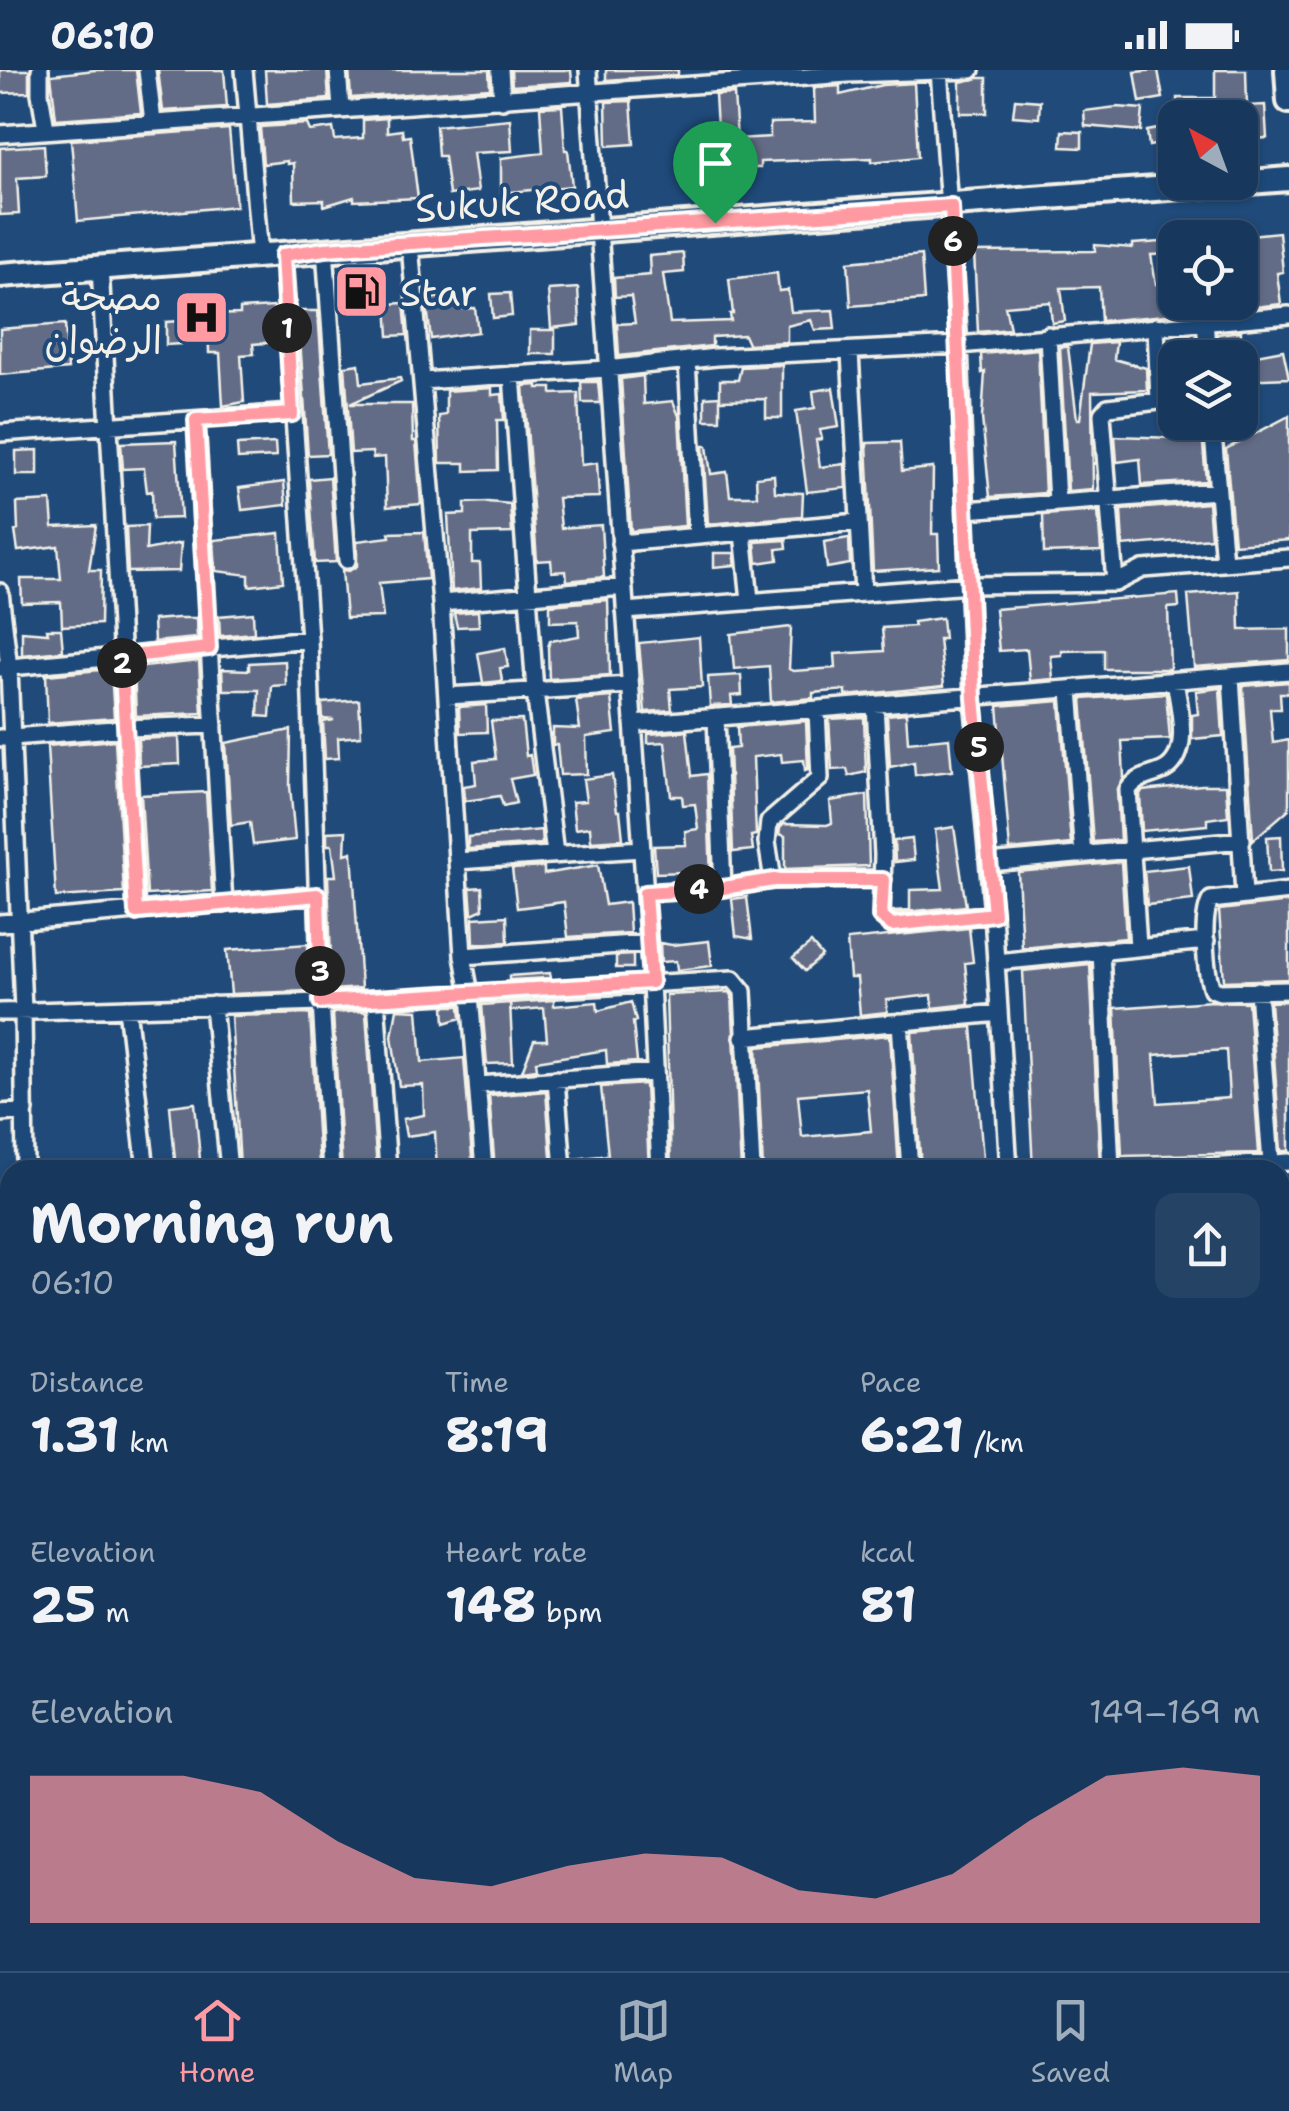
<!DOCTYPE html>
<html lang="en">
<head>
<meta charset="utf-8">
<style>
  :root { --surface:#17385c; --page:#244365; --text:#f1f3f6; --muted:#9eacbb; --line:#365272; --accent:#ff9aa2 }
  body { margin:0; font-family:"Shantell Sans","Playpen Sans Arabic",sans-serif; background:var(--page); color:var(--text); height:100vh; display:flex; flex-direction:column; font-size:38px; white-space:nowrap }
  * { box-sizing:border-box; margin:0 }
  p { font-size:32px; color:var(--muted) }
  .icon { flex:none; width:55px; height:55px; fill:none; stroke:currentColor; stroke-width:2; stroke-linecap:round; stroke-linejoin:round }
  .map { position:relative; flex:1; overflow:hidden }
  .sheet { position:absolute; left:0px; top:1090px; width:1290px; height:812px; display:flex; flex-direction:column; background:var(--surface); border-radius:30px 30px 0 0; box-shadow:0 2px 8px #0004,0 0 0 2px var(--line) }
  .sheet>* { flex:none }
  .needle { width:65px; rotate:319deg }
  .buttons { position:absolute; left:1158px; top:30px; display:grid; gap:20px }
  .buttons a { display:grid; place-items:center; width:100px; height:100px; border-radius:20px; background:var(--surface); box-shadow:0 2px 8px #0004,0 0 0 2px var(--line); font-size:50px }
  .pin { position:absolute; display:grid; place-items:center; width:85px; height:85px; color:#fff; margin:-102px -42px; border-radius:50% 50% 50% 0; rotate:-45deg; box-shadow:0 0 10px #0007 }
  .pin .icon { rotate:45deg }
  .km { position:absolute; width:50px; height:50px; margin:-25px; border-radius:50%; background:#222; color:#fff; font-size:28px; line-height:50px; text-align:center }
  .round { display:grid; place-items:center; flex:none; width:105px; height:105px; border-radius:20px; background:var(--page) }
  .overview { display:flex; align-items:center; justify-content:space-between; height:170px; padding:0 30px }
  h1 { font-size:55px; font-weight:700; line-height:75px }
  .figures { display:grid; grid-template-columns:repeat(3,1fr); gap:15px; height:170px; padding:10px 30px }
  .figures div { display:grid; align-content:center }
  .figures b { font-size:50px; font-weight:700 }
  .figures small { font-size:28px; font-weight:400 }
  .figures p { font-size:28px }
  .chart { height:280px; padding:20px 30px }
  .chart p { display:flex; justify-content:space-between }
  .chart svg { width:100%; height:180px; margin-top:10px; fill:var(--accent); opacity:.7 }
  .status { display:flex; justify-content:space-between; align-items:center; height:70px; padding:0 50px; background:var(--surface); direction:ltr }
  .status svg { height:28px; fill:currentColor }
  .tab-bar { display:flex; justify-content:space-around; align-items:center; height:140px; border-top:2px solid var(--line); background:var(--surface); font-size:28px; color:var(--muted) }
  .tab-bar a { display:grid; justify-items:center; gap:5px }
  .tab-bar .current { color:var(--accent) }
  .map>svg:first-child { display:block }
  .building { fill:#636c86; stroke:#f4f1e8; stroke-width:2.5; fill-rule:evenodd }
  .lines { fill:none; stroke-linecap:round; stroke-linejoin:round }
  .street-casing { stroke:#f4f1e8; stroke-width:22 }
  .secondary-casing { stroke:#f4f1e8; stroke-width:30 }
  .primary-casing { stroke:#f4f1e8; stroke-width:32 }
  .street { stroke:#1f4a7a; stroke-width:15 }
  .secondary { stroke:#1f4a7a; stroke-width:22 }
  .primary { stroke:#1f4a7a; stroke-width:25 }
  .route-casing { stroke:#fff; stroke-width:20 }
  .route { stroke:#ff9aa2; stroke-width:12 }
  .labels { text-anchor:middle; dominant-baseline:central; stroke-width:8; stroke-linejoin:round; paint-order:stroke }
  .street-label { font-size:38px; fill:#f4f1e8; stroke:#1f4a7a }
  .poi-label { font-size:38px; fill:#f4f1e8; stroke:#1f4a7a; text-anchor:start }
</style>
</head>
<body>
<div class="status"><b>06:10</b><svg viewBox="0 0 49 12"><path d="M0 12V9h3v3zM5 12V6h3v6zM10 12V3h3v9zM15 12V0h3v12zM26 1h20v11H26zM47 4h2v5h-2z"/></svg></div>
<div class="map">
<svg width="1289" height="1901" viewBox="0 0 1289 1901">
  <rect width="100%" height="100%" fill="#1f4a7a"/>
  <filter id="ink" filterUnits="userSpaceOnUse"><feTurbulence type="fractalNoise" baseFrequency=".01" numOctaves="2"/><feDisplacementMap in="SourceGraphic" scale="20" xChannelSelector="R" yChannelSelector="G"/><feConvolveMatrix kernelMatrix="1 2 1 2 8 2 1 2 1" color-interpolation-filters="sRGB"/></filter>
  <g filter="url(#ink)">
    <path class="building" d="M0,0H29V22L0,23Z
      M95,0H136L141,43L56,49L51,5Z
      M158,0H224L227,37L163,41Z
      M265,0H327L329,29L267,34Z
      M349,0H489L490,18L351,28Z
      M511,0H571L572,12L512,16Z
      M606,0H678V5L606,10Z
      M1158,0L1163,28L1140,32L1135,2Z
      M1215,0H1246L1247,36L1265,35L1267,68L1240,70V48H1177V28H1215Z
      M978,8H987V43H960V12Z
      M914,13L918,87L872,92V88L760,92V98L707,97L708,58H717L715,25L734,24L737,69L770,67V53L815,52L814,18L840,16V25L882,15Z
      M1015,29L1040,31L1039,48L1013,46Z
      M631,31L634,74L607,76L606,32Z
      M562,36L565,80H568L572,116L501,123V88L543,83L540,37Z
      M1117,37L1143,39L1141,61L1085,56L1084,41Z
      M387,48V62L402,60L403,67L410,66L418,128L354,131V127L324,136V130L294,131L293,93L287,94V91L263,94L260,57L307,54L310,61L333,58L335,70L363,68V50Z
      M510,49L512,81L473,83L478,121L449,125L444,86H438L436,56Z
      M1168,57L1171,72L1149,76L1147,61Z
      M229,59L236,136L78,151L71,70Z
      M1062,61L1082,62V78L1061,77Z
      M44,75L46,106L17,108L19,144L0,145V78Z
      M1279,162L1283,202L1277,203L1281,234L1255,237L1246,180L1240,181V166Z
      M1175,171V184L1151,185L1156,214L1175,215L1177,244L1101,251L1099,217L1061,218L1065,251L1052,253L1050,232L1005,236L1010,259L978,262L974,182L1095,181V175L1133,178V174Z
      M683,183L684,202L663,204L670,253L731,251L730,244H733L729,209L777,203L779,221L788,220L791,242L833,240L835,259L815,260L811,250L787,256V272L748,274L744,265L712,267V276L619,286L617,254L635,253L631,226L615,227L614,208L650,205L649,186Z
      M921,185L924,230L851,236L848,192Z
      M578,218L580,255L551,258L548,220Z
      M510,223L512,246L493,248L491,224Z
      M456,226L457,239L475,238L478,262L431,269L426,229Z
      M404,233L407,265L389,266L387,234Z
      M274,237L278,272L253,274L254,284L241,285L244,332L223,336L220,283H209L208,245L240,244V239Z
      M298,241H318L328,384L308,385Z
      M180,251L181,274L166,275V252Z
      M65,254L68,299L0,305V259Z
      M530,260H555V284H530Z
      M1241,261L1240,288H1219L1217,264Z
      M1116,272L1114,289L1146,298L1147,320L1092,322L1093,419L1068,421L1060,277H1068L1077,349H1080L1090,274Z
      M1038,279L1045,423L990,427L982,348L985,302L982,303L981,284Z
      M1283,280L1289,308L1240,310V288Z
      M359,294L361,313L400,308L401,311L350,334H412L413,371H416L421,434L387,437L385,387L373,388L372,382L351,383L345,296Z
      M782,295V348H766V329L720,330V310H738L741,297Z
      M643,306L644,334L673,331L679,346L685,456L631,461L621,309Z
      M581,312H598L600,333H582Z
      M538,315V318H552V324L578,323L581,395L597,393L599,427L558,428L561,458L601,455L604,507L567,511L566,501L552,502L551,490L537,491L524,316Z
      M492,318V325L502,324L504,350H497L498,400L465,401V393H440L439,346L446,345V321Z
      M833,318L839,357L820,360L822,369L816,370L820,397L845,394L846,418L807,422L796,341L815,338L813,321Z
      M720,326V350H705V327Z
      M1289,346V470L1234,474L1226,379Z
      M1202,363L1206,411L1142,415L1140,389L1117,392L1115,366L1175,368Z
      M176,371L181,448L153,449L152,421L147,422L144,398L123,399L121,373Z
      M900,372L902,401L933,398L932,464H938L939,497L873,501L867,373Z
      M275,373L276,387L238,389L237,375Z
      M703,376H707L711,404L727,402L730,426H757L756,407L774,405L775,422L803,423L802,446L708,454Z
      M38,380V405H16V381Z
      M330,407L336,492L315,493L309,409Z
      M284,412L286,435L242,440L239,418Z
      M51,431L53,457L96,455L89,500H101L100,554L62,556L61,532L22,533L21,509H61L58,476L18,481L15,461L18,460L17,433Z
      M488,432L510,434L512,463L472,464V493H480L481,518L452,521L448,445L465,444V433Z
      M1208,433L1211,468L1123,476L1121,440Z
      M1098,441L1101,481L1044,483L1043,445Z
      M147,456L146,480L181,473L179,501L128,502L126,457Z
      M424,462L428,509L379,513L383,547L346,548L342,500L349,501L357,496V471L390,467L389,463Z
      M280,463L283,512L249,516V505L216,501L214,470Z
      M849,468L850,494L827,498L824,472Z
      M786,470L787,478L777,479L778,490L757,493L755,472Z
      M714,483H734L735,495L714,497Z
      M1239,521L1240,560L1289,559V590L1194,597L1188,525Z
      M1178,524L1179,537L1168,538L1170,599H1104V580L1062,581V585L1051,586L1053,609L1030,611L1027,579L999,581L995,539Z
      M608,530L610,605L549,609L548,577L550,571L579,566L578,551L550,552V535Z
      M478,541L479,556L457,557L454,543Z
      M253,543L254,563L220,566L219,546Z
      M178,548H196L197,568L154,572L153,550Z
      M942,548L944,569H939L944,616L846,626V620L813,623V628L771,632L769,596L734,599L731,564L791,557L789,599L793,601L836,598L835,584L884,581L882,558L914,556L913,552Z
      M47,559H61L63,581L22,585V561L48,563Z
      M699,567L702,617L670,619L672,640L645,642L639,573Z
      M505,578L508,597L500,598L502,611L483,613L478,583Z
      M199,591L202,643L136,646L134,598Z
      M285,591L286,615L272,616L270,647L258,646L259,620H223L222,599L249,600V593Z
      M111,599L114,648L48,653L46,605Z
      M741,605L742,625L731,626L732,635L710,636L708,607Z
      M1289,612V623H1280L1281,639H1270L1273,673L1289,670V739L1253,770L1243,616Z
      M1220,618L1223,666L1192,669V645L1198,644L1196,621Z
      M1166,623L1170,669L1122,671L1124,707L1117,721L1120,770L1093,772L1082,629Z
      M611,627L615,663L586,667L587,704L560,705L557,675H553V658L580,659L576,630Z
      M359,630L361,666L338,668L339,688L325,689L323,652L334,650L323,649L322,633Z
      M1060,631L1071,774L1010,780L998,636Z
      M486,635L487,662L460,663L459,637Z
      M906,643L908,672L949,668L952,701L915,705L914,692L890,697L887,645Z
      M864,647L866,702L849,706L847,699L832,700L829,649Z
      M522,650L526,686L530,685L533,705L510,709L516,733L503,736L500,726L465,731L464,716L476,714L474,691L496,689L491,651Z
      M806,651L808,699L805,700L804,690L782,692L781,684L753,687L756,765L751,766L753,780L733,782L729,679L738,678L737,657Z
      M291,660L290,716L295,770L253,775L250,752L231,755L226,673Z
      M687,661L692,706L707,704L711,807L687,809L686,802L656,803L654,776L686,775L685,761L698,759L695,734L683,735L682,726H671L665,672L648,673V664Z
      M179,667L180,694L139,696L138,669Z
      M115,670L124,823L56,827L47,676Z
      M612,705L617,741H620L623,769L591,771L590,757L575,759L572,732L586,731L583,709Z
      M1202,715H1226L1228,746L1207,749V755L1142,761L1140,724L1142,721Z
      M206,722L212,821L147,825L141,725Z
      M867,725L869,796L785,799V766L779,764L780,758L784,754L827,755L832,753L830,731Z
      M954,757L966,836L895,843L892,841L910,840V820L943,819L935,760Z
      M541,760L542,774L468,779V767Z
      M346,761L345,784L352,782L361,918L332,920L328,806H336L332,775H327V762Z
      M1281,766L1282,801L1269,802L1267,767Z
      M912,769L914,790L895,792L894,771Z
      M1121,792L1126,868L1022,878L1018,802Z
      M598,795L605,835L628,832L630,863L568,867L564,832L517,838L512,799L544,797V804Z
      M1189,796L1193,830L1147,835L1144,801Z
      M482,817L483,839L472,844L470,818Z
      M747,827L752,869L736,866L732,829Z
      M1289,832V909L1224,911L1219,840Z
      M507,846L508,872L474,874L473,848Z
      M969,858L973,892L965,893L969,934L933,938L932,925L887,930V942L860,945L857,908H850L847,870Z
      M709,871L712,896L677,900L676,891L661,892L660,873L672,875Z
      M811,873L822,886L805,901L793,888Z
      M308,874L309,921L231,924L227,880Z
      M633,885V898H616V886Z
      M1090,894L1100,1096L1033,1100L1023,901Z
      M550,903L551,908L509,910V906Z
      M729,922L732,925L741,1100H671L666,925Z
      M554,930V936L597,932L598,941L631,932L636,951L633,952L637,992L607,994L606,980L536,991L537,999L522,1001L534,970H547L544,938L511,941L510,933Z
      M1212,931L1248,932L1259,1083L1122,1086L1115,938ZM1226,980L1229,1028L1158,1033L1154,985Z
      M1289,931V1081H1281L1270,932Z
      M510,933L513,993L487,994L482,935Z
      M444,936H460L461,948L445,953Z
      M397,939L418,940L422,992L464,988L473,1100H437L435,1062L406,1066L403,1049L424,1045L423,1015L399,1016L392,966Z
      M363,941L366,943L377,1100H342L333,943Z
      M310,944L319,1094L240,1097L231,946Z
      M972,957L984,1100H921L912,962Z
      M890,965L899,1100H763L757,977ZM867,1019L871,1061L802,1067L798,1025Z
      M645,1014L649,1100H574L573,1089L608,1085L601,1017Z
      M546,1021L552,1100H495L489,1026Z
      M195,1033L201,1100H176L170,1036Z"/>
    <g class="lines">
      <defs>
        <path id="street" d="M40,0V23L46,59
          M147,0L153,52
          M244,0L260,186
          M338,0L341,39
          M500,0L502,30
          M588,0L651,912L660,1100
          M939,0L959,275L973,628L993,844L1009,1100
          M0,64L848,4L971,0
          M410,175L441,533L463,886L470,924L484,1100
          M325,179L347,490
          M283,185L309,569L321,932L331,1100
          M100,197L136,842
          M1205,251L1208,288
          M1048,265L1057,432
          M850,282L863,523
          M687,290L697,466
          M512,305L535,621L555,784
          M422,311L607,299L716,287L959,275L1289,245
          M196,350L224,834
          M1212,352L1224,492
          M0,363L292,343
          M966,440L1217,421
          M743,463L750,530
          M620,473L858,452
          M1115,513L1102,344L1108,337L1159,331L1156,256
          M0,522L9,598L23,940L25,1100
          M441,533L623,517
          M625,541L970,515L1115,513L1143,499L1289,488
          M0,598L309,569
          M1231,606L1244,825
          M1070,620L1083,785
          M447,626L630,615
          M875,635L883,785L881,846L892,855L993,844
          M716,647L723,818
          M633,654L1289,601
          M0,668L126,658L214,655
          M457,791L642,779
          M989,793L1242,770
          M773,810L767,772L769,752L820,708L817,640
          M1289,821L1211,830C1201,845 1205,901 1212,919L1220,922L1289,920
          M645,823L723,818L773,810L883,809
          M0,853L318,825
          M1138,877L1128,720C1137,707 1148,707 1162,701C1193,687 1179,637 1175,611
          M1101,880L1111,1100
          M463,886L648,873
          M996,892L1206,871
          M1258,920L1271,1093
          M376,929L388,1100
          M213,935L229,1100
          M127,938L146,1100
          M0,942L321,932L733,909L743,921L752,1100
          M900,952L910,1100
          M743,967L999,943
          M556,1009L563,1100
          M479,1015L655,1002
          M0,1043L25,1041
          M1163,1100L1289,1092
          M0,1127L10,1125
          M1280,1196L1289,1195
          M0,1231L10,1230
          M0,1303L10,1302
          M1281,1304L1289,1414
          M1280,1468L1289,1467
          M0,1478L10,1447
          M1280,1522L1289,1521
          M1280,1618L1289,1617
          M0,1675L10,1674
          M0,1792L10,1793
          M1280,1792L1289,1791
          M51,1892L52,1901
          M172,1892L173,1901
          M282,1892V1901
          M374,1892V1901
          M449,1892L450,1901
          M543,1892V1901
          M723,1892L724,1901
          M1068,1892L1069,1901"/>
        <path id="secondary" d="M1287,0L1289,31
          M0,205L1289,109"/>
        <path id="primary" d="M1267,1901L1289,1900"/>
      </defs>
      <use href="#street" class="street-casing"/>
      <use href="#secondary" class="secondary-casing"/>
      <use href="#primary" class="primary-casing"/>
      <use href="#street" class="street"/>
      <use href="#secondary" class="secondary"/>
      <use href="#primary" class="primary"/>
    </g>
  </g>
  <g class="lines" filter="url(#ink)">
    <defs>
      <path id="route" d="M951,136L974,628L994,844L892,855L881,846L883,810H774L723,818L645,823L651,912L321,932L318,825L136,842L121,587L209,578L196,350L292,344L283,185L325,179Z"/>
    </defs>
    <use href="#route" class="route-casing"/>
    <use href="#route" class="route"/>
  </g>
  <defs>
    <symbol id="fuel-square" viewBox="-11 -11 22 22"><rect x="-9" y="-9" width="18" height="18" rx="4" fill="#ff9aa2" stroke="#1f4a7a"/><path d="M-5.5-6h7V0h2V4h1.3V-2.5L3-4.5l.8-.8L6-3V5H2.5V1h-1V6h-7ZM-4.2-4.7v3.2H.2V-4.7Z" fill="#111"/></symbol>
    <symbol id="hospital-square" viewBox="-11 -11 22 22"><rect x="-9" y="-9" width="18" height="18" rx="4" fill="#ff9aa2" stroke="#1f4a7a"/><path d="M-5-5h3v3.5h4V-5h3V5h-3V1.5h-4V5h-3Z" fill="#111"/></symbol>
  </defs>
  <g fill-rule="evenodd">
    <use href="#fuel-square" x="330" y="190" width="63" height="63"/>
    <use href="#hospital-square" x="170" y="216" width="63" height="63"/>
  </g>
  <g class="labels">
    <g class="street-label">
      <text transform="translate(522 131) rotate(-4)">Sukuk Road</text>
    </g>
    <g class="poi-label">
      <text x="400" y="222">Star</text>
      <text x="162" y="226" text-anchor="end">مصحة<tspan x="162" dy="44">الرضوان</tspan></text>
    </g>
  </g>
</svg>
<div class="buttons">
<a><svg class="needle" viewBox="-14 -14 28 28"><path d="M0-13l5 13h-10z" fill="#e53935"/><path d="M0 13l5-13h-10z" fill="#9eacbb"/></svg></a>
<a><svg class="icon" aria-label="locate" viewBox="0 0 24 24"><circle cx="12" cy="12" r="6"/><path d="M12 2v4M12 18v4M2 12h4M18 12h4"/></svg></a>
<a><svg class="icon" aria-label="layers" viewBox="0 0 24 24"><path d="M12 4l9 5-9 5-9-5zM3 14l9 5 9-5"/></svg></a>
</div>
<div class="pin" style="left:715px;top:153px;background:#1e9e55"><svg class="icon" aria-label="arrive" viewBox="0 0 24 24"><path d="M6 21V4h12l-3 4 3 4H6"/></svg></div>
<b class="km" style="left:287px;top:258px">1</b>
<b class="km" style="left:122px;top:593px">2</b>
<b class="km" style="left:320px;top:901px">3</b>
<b class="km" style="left:699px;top:819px">4</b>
<b class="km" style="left:979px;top:677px">5</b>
<b class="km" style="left:953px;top:171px">6</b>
<section class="sheet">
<div class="overview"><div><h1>Morning run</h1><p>06:10</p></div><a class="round"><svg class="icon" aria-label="share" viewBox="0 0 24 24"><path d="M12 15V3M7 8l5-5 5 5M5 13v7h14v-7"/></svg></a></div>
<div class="figures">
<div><p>Distance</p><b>1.31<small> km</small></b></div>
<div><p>Time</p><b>8:19</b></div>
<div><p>Pace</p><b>6:21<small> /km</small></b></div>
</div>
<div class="figures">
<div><p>Elevation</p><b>25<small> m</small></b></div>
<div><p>Heart rate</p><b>148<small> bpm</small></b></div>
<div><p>kcal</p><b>81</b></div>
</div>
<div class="chart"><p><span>Elevation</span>149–169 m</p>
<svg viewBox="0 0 160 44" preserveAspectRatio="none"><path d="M0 44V8L10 8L20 8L30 12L40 24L50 33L60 35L70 30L80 27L90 28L100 36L110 38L120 32L130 19L140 8L150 6L160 8V44z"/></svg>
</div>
</section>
</div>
<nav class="tab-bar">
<a class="current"><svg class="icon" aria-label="home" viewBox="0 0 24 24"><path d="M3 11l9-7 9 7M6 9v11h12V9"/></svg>Home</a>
<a><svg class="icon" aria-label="map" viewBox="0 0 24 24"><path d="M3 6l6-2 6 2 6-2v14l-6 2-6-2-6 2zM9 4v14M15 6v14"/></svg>Map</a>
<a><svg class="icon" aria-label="saved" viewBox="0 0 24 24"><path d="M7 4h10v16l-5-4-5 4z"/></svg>Saved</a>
</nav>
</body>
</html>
